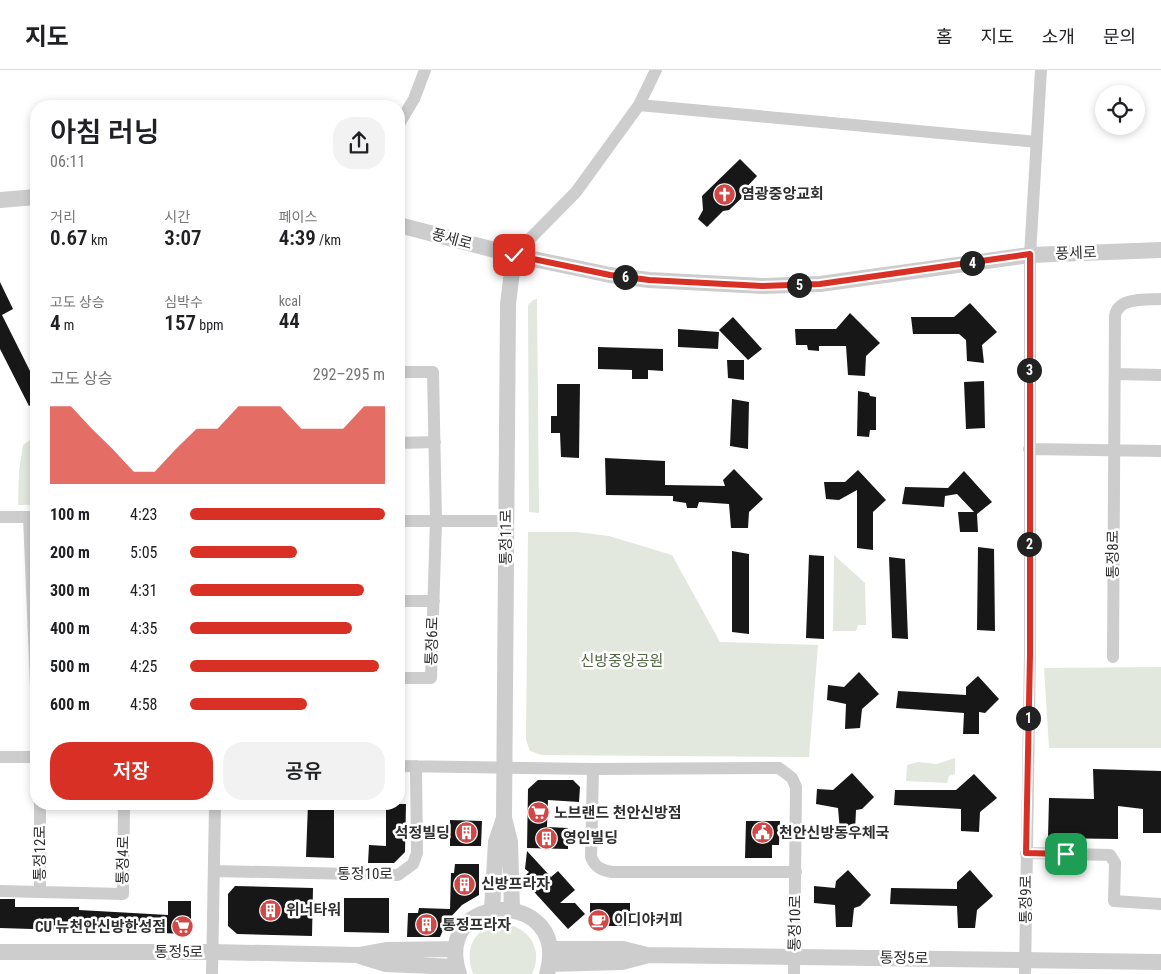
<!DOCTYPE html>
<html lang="ko">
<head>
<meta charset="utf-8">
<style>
  :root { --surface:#fff; --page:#f2f2f2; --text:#202124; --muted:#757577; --line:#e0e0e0; --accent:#d93025 }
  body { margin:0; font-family:"Roboto Condensed","Noto Sans KR",sans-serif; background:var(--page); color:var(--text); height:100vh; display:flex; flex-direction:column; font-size:19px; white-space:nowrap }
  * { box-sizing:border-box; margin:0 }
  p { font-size:16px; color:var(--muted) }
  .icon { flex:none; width:28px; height:28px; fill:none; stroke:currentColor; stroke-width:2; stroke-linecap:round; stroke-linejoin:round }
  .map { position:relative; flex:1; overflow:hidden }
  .details { position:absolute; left:30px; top:30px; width:375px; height:710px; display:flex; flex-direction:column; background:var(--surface); border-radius:20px; box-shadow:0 2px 8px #0003 }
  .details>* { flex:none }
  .controls { position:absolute; left:1095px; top:15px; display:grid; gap:10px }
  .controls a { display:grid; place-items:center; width:50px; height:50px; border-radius:50%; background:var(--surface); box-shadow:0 2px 8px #0003; font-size:25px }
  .pin { position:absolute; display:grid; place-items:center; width:42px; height:42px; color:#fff; margin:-21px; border-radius:10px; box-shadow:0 2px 8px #0006 }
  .km { position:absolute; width:25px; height:25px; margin:-12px; border-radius:50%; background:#222; color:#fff; font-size:14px; line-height:25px; text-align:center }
  .round { display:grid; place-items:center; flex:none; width:52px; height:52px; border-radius:20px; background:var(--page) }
  .headline { display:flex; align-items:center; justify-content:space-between; height:85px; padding:0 20px }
  h1 { font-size:28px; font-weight:600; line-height:38px }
  .stats { display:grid; grid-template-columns:repeat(3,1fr); gap:8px; height:85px; padding:5px 20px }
  .stats div { display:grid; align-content:center }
  .stats b { font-size:21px; font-weight:600 }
  .stats small { font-size:14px; font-weight:400 }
  .stats p { font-size:14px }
  .chart { height:140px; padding:10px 20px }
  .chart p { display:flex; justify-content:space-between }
  .chart svg { width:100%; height:90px; margin-top:5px; fill:var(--accent); opacity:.7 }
  .button { display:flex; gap:10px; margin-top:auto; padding:10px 20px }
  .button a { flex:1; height:58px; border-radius:20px; background:var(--accent); color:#fff; font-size:20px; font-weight:600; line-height:58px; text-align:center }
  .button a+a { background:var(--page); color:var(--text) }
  ul { padding:0 20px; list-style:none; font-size:16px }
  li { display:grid; grid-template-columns:80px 60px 1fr; align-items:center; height:38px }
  li i { height:12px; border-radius:6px; background:var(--accent) }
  header { display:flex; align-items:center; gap:30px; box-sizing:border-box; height:70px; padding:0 25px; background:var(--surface); border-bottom:1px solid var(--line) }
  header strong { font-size:24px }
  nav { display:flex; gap:28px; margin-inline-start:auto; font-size:18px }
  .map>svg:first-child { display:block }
  .green { fill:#e2e8dd }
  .building { fill:#171717 }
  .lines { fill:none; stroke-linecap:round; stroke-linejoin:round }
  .minor { stroke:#cdcdcd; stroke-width:12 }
  .tertiary { stroke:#cdcdcd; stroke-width:16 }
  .route-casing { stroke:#fff; stroke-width:10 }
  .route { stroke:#d93025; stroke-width:6 }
  .labels { text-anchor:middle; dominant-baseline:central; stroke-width:5; stroke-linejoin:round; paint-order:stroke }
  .poi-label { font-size:15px; font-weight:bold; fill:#303030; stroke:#fff; text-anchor:start }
  .street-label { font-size:15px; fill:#303030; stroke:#fff }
  .park-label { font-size:15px; fill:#506742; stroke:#fff }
</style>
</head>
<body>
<header>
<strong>지도</strong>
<nav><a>홈</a><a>지도</a><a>소개</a><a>문의</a></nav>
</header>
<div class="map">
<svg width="1161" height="904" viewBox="0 0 1161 904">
  <rect width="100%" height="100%" fill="#fff"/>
  <path class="green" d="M537,229L539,443L529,442L528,235L533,230Z
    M36,366V435H18L19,401L23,375Z
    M528,462H577L609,466L672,485L720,572L818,575L809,687L542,685L530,681L526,670Z
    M834,485L865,513L866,555H858L856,561H833Z
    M1161,597V678H1049L1044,598Z
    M955,688V704L949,706L947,713L906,711L907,695L918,692L937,694Z
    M498,853C526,854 545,877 532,904H473C464,880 473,860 498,853Z"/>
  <path class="building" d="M740,89L757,106L745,119L748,122L729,140L723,141L707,157L698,149L703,140L702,126Z
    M0,212L13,239L2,245L36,313V333L29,336L0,279Z
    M970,233L997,262L982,275L984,293L967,291L966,270L959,264H913L911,247H954Z
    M850,243L880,273L866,286L865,306L848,305L846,276H819V281L808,280L807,275H796L795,259H836Z
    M733,247L762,279L748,290L719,260Z
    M678,259L719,262L718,279L678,277Z
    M598,277L663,279V301L648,300V309H632V300L598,299Z
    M727,290H744V310L728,308Z
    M984,311L985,358L966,359L964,312Z
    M557,314H580L579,388L561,387L560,363H551V346H557Z
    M858,321L869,323L870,326L876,327V360H870L869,367L857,366Z
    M732,329L749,332L748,379L730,376Z
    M605,388L665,391V415L725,416L723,410L734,399L763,429L749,442L748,458H731L729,434L699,432L697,438H687L686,433L673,431V426L606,425Z
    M858,400L886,430L873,442V480L857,478V420L839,430L826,429L824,412H845Z
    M964,401L992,432L977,444L978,462H960L958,442H974L957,424L945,426L944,437L902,434L905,417L948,418Z
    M978,477L994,479L995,561L977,560Z
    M732,481L749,484V564L732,562Z
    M809,485L824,486V569L806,568Z
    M889,487L905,489L908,569L892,568Z
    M859,602L879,624L862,639L860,658L845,659L846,634L827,630L828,615L844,617Z
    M978,606L999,629L985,643L979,642V664H963L964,643L896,638L898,621L966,625V617Z
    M1093,699L1161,701V763H1143V739L1118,736V769L1048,768L1049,728L1094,729Z
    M852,703L874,727L862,739L856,740L855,761H840L838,738L816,734L817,719L833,720Z
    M974,704L997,728L980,742L979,762L961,761V739L894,735L895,720H956Z
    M538,710H573L580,717L579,732L548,730L547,757L568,758V779L527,778L528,719Z
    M308,734H334V788L306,787Z
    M386,734H406L405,782L394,793H368L369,775L386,776Z
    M450,750L482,751L481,776H450Z
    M746,751H780L779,775H772V788H745Z
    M527,781L551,807L558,801L575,820L560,833H575L585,844L568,859L526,813L530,810L525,806L529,802L525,799Z
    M455,794H479V825L462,835L447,851L440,867H407L408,843H418L419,838L450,839L451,803H454Z
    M848,800L871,825L860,836L854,838L852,857H836L835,835L814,833V816L835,818L836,811Z
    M970,800L993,826L977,840L975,858H958L957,836L890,834L891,818L957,819V812Z
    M235,816L313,818L312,866L237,864L228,856V824Z
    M344,828H389V863L344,862Z
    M0,829H15V837H79V840L168,845V831H191V864L0,858Z
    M590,833H630V856H590Z"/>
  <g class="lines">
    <path class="minor" d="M639,35L1037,72
      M399,54L414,29L425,0
      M514,185L576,122L639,35L656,0
      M399,302H433L436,451L431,608H399
      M1115,304L1161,305
      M399,373L435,372
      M1029,379L1161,381
      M0,447H36
      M29,447L36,616
      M399,451H506
      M399,531H434
      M1113,587L1115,246C1118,227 1145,230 1161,229
      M0,687H36
      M399,696L593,699L779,698L792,708L796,717L794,904
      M593,699L591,787C595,797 601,800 612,802H796
      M40,734V822
      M1026,783L1110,785L1115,793L1114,831L1161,834
      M214,801L398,805L413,794L417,783L416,696
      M0,821L123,824L124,734
      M212,904L215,734
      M1025,904L1030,584V185L1041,0"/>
    <path class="tertiary" d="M0,130L36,127
      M399,155L514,185L610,205L649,210L763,216L820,214L1030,185L1161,180
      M492,840L496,772L504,748
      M512,840L510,772L504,748L508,234L514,185
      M550,879H623L647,885L1161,892
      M0,882H212L359,885L386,880L455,879
      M360,886L386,894L456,897
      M550,894L622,892L645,886
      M459,904C431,819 573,818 547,904"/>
  </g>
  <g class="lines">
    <defs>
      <path id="route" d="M514,185L610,205L649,210L762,216L820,214L1030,184V584L1026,783L1066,784"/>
    </defs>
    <use href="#route" class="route-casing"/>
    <use href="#route" class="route"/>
  </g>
  <defs>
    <symbol id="church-disc" viewBox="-11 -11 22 22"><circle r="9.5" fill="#d14847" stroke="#fff"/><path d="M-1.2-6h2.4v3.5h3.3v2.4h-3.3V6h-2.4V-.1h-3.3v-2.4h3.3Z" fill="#fff"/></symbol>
    <symbol id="supermarket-disc" viewBox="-11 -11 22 22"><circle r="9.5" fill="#d14847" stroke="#fff"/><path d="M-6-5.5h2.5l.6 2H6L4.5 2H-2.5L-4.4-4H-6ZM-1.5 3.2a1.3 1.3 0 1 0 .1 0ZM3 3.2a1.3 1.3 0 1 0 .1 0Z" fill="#fff"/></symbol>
    <symbol id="building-disc" viewBox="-11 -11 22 22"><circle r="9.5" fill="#d14847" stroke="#fff"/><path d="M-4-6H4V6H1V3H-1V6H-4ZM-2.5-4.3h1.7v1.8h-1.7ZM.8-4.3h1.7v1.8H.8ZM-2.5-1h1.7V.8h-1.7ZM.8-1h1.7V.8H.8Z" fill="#fff"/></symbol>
    <symbol id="civic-disc" viewBox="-11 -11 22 22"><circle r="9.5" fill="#d14847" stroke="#fff"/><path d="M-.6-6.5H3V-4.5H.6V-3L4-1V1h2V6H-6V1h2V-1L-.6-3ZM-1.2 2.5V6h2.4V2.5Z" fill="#fff"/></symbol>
    <symbol id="cafe-disc" viewBox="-11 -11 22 22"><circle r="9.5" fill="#d14847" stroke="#fff"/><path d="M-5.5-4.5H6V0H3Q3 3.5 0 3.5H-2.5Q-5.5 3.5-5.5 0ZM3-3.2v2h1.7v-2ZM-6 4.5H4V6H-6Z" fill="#fff"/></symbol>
  </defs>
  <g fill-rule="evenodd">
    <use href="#church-disc" x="712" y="112" width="25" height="25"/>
    <use href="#supermarket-disc" x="526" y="730" width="25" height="25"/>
    <use href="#building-disc" x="454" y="750" width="25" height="25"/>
    <use href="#civic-disc" x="750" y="750" width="25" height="25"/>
    <use href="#building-disc" x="534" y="756" width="25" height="25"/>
    <use href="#building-disc" x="452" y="802" width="25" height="25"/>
    <use href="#building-disc" x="258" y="828" width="25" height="25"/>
    <use href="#cafe-disc" x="586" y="838" width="25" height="25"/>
    <use href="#building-disc" x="414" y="842" width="25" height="25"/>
    <use href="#supermarket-disc" x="170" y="844" width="25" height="25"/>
  </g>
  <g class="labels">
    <g class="poi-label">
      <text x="741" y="124">염광중앙교회</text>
      <text x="554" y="743">노브랜드 천안신방점</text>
      <text x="450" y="763" text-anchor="end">석정빌딩</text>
      <text x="779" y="763">천안신방동우체국</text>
      <text x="563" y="768">영인빌딩</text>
      <text x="481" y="814">신방프라자</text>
      <text x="286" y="840">위너타워</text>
      <text x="614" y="850">이디야커피</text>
      <text x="442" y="855">통정프라자</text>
      <text x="166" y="857" text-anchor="end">CU 뉴천안신방한성점</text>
    </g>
    <g class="street-label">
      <text transform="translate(452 169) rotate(15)">풍세로</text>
      <text transform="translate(1076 183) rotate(-2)">풍세로</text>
      <text transform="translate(506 467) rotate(-90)">통정11로</text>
      <text transform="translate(1113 484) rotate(-90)">통정8로</text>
      <text transform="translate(432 571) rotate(-88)">통정6로</text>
      <text transform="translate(40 783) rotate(-90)">통정12로</text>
      <text transform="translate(123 790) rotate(-89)">통정4로</text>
      <text x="365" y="804">통정10로</text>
      <text transform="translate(1026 829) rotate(-90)">통정9로</text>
      <text transform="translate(795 853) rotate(-89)">통정10로</text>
      <text x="179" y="882">통정5로</text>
      <text transform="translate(904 888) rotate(1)">통정5로</text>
    </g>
    <g class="park-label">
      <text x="622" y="591">신방중앙공원</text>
    </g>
  </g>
</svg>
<div class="controls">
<a><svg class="icon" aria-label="locate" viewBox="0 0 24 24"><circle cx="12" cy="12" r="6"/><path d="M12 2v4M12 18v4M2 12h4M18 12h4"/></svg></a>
</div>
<div class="pin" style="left:1066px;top:784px;background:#1e9e55"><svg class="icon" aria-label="arrive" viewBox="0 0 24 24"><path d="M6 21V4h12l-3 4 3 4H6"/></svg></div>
<div class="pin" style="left:514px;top:185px;background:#d93025"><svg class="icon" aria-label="check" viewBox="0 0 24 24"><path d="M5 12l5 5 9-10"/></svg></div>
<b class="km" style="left:1028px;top:648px">1</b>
<b class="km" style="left:1029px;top:474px">2</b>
<b class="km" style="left:1029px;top:300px">3</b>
<b class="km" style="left:972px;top:193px">4</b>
<b class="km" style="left:799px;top:215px">5</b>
<b class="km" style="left:625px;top:207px">6</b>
<section class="details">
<div class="headline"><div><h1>아침 러닝</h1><p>06:11</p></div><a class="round"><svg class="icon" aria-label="share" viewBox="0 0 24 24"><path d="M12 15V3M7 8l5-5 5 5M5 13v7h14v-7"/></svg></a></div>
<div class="stats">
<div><p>거리</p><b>0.67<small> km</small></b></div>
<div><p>시간</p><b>3:07</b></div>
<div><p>페이스</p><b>4:39<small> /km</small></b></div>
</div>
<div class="stats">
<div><p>고도 상승</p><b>4<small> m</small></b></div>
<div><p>심박수</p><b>157<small> bpm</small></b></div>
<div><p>kcal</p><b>44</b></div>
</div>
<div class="chart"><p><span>고도 상승</span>292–295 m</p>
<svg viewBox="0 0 160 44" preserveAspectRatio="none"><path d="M0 44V6L10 6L20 17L30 27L40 38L50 38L60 27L70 17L80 17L90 6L100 6L110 6L120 17L130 17L140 17L150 6L160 6V44z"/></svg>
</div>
<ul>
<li><b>100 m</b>4:23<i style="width:100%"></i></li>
<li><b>200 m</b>5:05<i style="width:55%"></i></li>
<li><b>300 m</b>4:31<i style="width:89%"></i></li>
<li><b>400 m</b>4:35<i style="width:83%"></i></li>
<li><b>500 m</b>4:25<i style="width:97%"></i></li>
<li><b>600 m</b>4:58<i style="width:60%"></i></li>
</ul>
<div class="button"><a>저장</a><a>공유</a></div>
</section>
</div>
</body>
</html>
